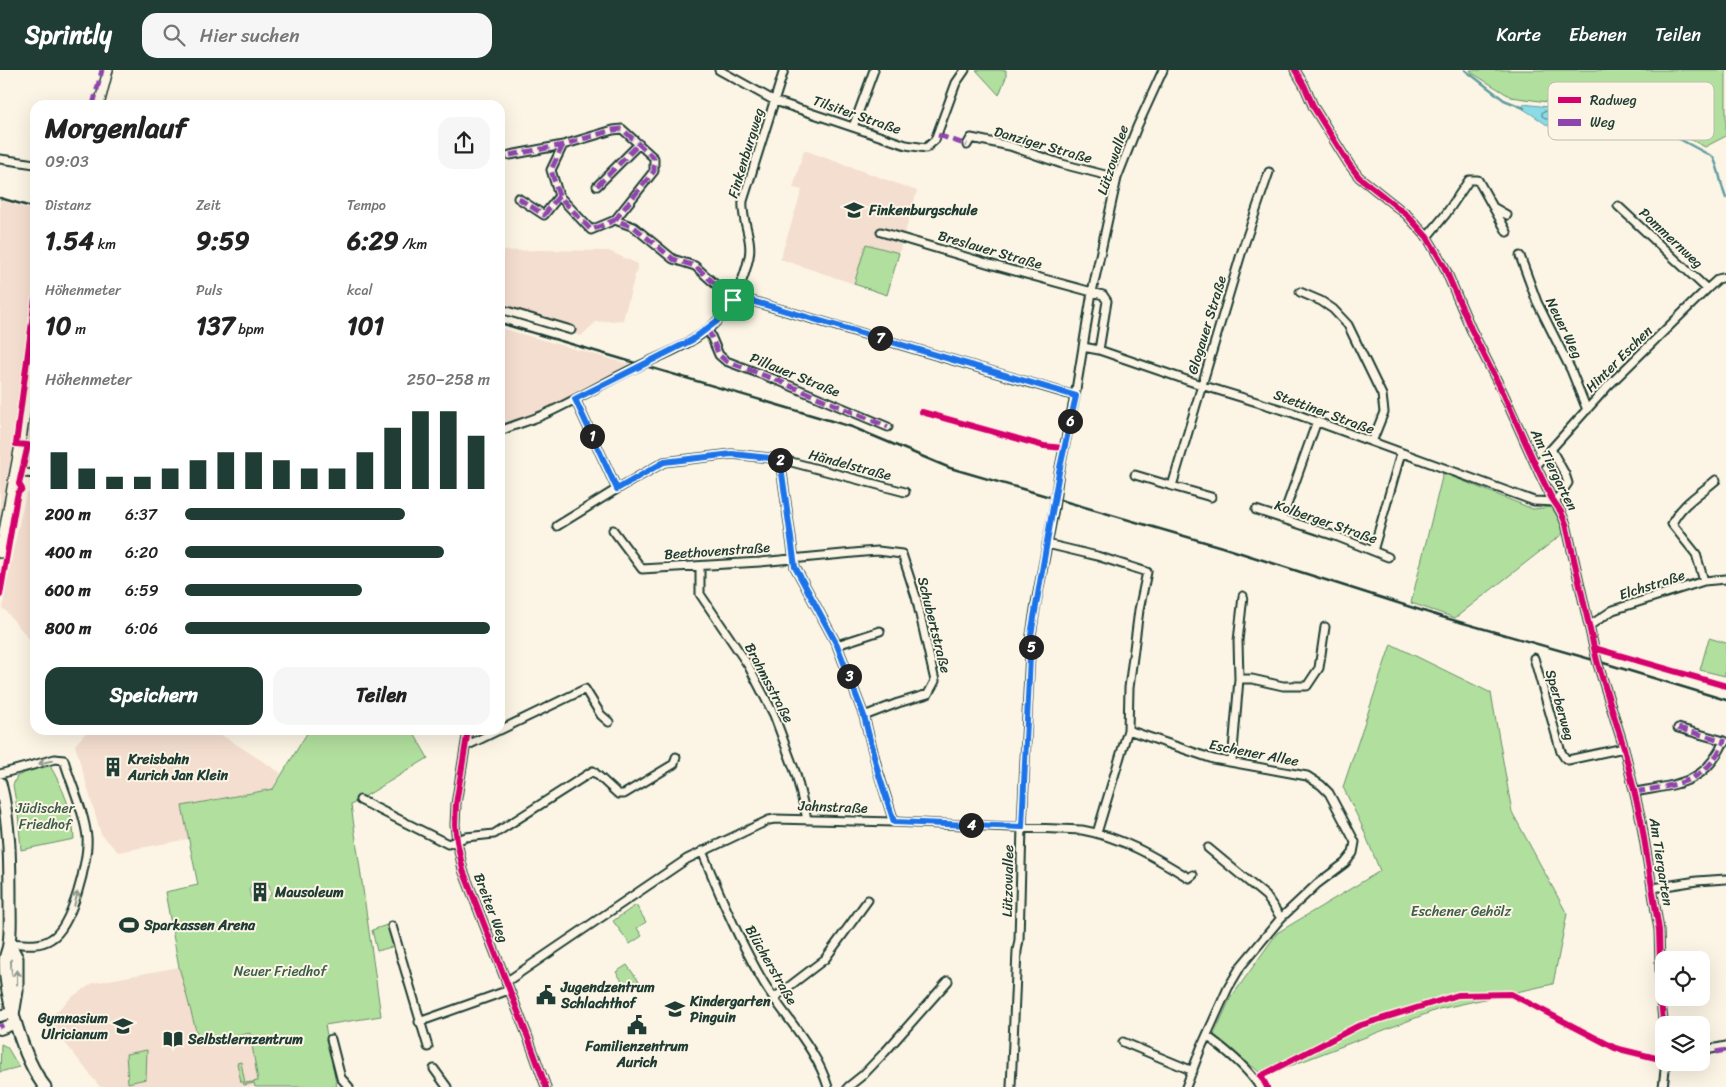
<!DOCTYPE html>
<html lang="de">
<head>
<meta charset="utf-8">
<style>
  :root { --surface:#fff; --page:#f6f6f6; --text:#222; --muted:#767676; --accent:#1f3d34 }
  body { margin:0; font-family:Sriracha,sans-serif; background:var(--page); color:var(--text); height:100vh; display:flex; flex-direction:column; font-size:19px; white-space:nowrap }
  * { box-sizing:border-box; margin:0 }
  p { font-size:16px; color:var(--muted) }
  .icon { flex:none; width:28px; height:28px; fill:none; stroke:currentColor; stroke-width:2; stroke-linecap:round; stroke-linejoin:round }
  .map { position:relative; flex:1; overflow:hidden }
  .drawer { position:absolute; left:30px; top:30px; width:475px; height:635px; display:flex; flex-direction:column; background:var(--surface); border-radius:15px; box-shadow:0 5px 20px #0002 }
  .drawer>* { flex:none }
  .controls { position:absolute; left:1655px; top:881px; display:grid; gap:10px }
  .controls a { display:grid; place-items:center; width:55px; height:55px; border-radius:10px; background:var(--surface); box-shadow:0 5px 20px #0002; font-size:25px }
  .pin { position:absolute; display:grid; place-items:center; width:42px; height:42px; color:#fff; margin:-21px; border-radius:10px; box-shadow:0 2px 8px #0006 }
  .km { position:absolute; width:25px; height:25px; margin:-12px; border-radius:50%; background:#222; color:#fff; font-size:14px; line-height:25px; text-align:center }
  .round { display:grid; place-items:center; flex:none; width:52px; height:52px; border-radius:15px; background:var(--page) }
  .headline { display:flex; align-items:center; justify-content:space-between; height:85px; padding:0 15px }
  h1 { font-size:28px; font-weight:700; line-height:38px }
  .metrics { display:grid; grid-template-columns:repeat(3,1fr); gap:8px; height:85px; padding:5px 15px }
  .metrics div { display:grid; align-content:center }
  .metrics b { font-size:25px; font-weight:700 }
  .metrics small { font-size:14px; font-weight:400 }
  .metrics p { font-size:14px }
  .chart { height:140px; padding:10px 15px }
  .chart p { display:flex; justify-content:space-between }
  .chart svg { width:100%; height:90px; margin-top:5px; stroke:var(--accent); stroke-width:6 }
  .cta { display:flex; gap:10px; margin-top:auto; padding:10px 15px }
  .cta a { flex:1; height:58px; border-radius:15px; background:var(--accent); color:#fff; font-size:20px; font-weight:700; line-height:58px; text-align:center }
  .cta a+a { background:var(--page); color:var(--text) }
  ul { padding:0 15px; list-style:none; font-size:16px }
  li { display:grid; grid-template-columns:80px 60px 1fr; align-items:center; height:38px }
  li i { height:12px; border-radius:6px; background:var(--accent) }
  header { display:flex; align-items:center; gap:30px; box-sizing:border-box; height:70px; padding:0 25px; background:var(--accent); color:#fff }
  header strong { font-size:24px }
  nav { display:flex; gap:28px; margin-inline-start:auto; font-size:18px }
  .search { width:350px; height:45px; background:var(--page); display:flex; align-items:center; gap:12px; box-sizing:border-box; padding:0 18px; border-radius:15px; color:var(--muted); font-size:19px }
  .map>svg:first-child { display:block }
  .built { fill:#f4decf }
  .green { fill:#b1df9e; stroke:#688e69; fill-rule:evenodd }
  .water { fill:#8bdbe7; stroke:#609c9f }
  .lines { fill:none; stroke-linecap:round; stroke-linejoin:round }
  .shore { stroke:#4a7c7c; stroke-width:1 }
  .stream { stroke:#609c9f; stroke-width:2.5 }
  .minor-casing { stroke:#1f3d34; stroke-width:11 }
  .tertiary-casing { stroke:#1f3d34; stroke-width:12 }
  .secondary-casing { stroke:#1f3d34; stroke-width:14 }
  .primary-casing { stroke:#1f3d34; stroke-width:15 }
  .minor { stroke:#fcf5e5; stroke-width:7 }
  .tertiary { stroke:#fcf5e5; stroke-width:9 }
  .secondary { stroke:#fcf5e5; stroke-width:10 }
  .primary { stroke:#fcf5e5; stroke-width:11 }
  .rail { stroke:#1f3d34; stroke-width:2.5 }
  .quiet { stroke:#8e44ad; stroke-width:5; stroke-dasharray:10 5; stroke-linecap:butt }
  .cycleway-casing { stroke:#fcf5e5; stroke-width:9 }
  .cycleway { stroke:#d6006c; stroke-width:6 }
  .oneway { stroke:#8e998c }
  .route-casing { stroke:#fff; stroke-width:10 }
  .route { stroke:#1a73e8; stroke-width:6 }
  .labels { text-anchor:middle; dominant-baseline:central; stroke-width:4; stroke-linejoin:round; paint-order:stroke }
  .street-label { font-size:14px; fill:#1f3d34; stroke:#fcf5e5 }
  .poi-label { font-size:14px; font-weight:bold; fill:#1f3d34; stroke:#fcf5e5; text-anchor:start }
  .park-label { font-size:14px; fill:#3c5d49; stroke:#fcf5e5 }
  .key { fill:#fcf5e5; stroke:#babeb0; stroke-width:1 }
  .key-label { font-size:14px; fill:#1f3d34 }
</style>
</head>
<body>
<header>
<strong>Sprintly</strong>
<div class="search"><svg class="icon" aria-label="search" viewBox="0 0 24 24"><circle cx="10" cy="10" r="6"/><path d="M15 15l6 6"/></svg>Hier suchen</div>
<nav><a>Karte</a><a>Ebenen</a><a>Teilen</a></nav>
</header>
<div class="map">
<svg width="1726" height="1017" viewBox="0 0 1726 1017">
  <rect width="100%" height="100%" fill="#fcf5e5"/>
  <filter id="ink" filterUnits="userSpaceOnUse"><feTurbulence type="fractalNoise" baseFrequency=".02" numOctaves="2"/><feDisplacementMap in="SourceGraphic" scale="10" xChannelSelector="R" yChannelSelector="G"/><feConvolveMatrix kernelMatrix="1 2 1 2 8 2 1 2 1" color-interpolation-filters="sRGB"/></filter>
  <g filter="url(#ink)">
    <path class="built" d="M804,80L917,121L887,225L780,189L802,120L793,118Z
      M0,130L35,141V244L0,463Z
      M542,180L609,181L638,194L623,250L596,252L581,266L500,239V181Z
      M500,258L632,295L543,341L500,356Z
      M35,313V396L31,393L27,388V366Z
      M35,421V576L4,539L2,540L14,476L26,424Z
      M88,660H214L281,703L273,719L183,736L189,769L118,782L101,764L75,675Z
      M179,897L199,972L250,963L259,1017H100L47,950L72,927L93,913Z"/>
    <path class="green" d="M976,0H1006V7L999,25Z
      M1470,0H1726V66L1705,77L1658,52L1633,44L1511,27L1472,3Z
      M866,174L899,183L887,225L854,214Z
      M1443,403L1533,439L1552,437L1565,462L1455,548L1411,533Z
      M1709,568L1726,573L1725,606L1700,600Z
      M1391,574L1491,623L1512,742L1567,844L1553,914L1439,939L1264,1006L1214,965L1230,929L1277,863L1380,801L1362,756L1343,717Z
      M309,660H412L428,688L351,735L381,946L325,955L337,1017H255L254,1013L244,1015L243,1012H241L237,993L241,992L245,1013L258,1011L250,963L199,972L179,897L165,822L198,815L182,736L273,719ZM262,810L269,815L271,824L266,831L259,832L251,828L249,819L253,813Z
      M49,694C63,718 73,741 74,769L21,780L18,744L13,715L17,706Z
      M636,835L646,852L637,858L642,866L630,874L613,851Z
      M390,854L395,876L377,881L372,860Z
      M627,895L640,913L628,920L616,902Z
      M1,974L7,977L19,997L0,1002Z
      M147,980L146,1009L128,1013L126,984Z"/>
    <path class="water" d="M1523,34L1566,39L1622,47V51C1606,54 1589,65 1572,64C1554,64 1538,47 1523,39Z"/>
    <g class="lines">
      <path class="shore" d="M1544,41L1595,48L1598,49V52C1595,54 1592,55 1588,56C1568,62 1559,56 1542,46V43Z"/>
      <path class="stream" d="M1465,0L1504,30L1524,38
        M1620,50L1630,48L1644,50L1713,87C1720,100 1720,114 1726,128"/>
      <defs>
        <path id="minor" d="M719,0L775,31L906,75L926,78L935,70L956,13L965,0
          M1295,0L1304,15L1314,38L1349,94L1359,107L1407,145L1427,167L1444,196L1471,259L1504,325L1536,396L1551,427L1561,442L1566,454L1597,591L1624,678L1641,750L1659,860L1661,931L1664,960
          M853,57L874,0
          M563,75L551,100L559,126L591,160L615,150
          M967,75L971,68L1010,76L1062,94L1117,108
          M510,85L563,75L613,60L622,59L654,88V101L615,150L634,157L673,189L695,196L733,230
          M0,89L35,94
          M597,116L639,74
          M518,128L544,145L559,126
          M1618,136L1707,219
          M1493,137L1507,145
          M881,162L1000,197L1103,225L1107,231L1099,280
          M1427,167L1446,144L1469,110H1478L1507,162
          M1520,186L1537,232L1571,300L1587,340
          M1300,222L1321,231L1333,239L1348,255L1382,325L1384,342L1372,372
          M735,226L1075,326
          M500,239L571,260
          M708,259L719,285L726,291L779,311L888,357
          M1083,277L1099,280L1201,315L1293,343L1534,431L1555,432L1568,413L1565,404L1551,379
          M575,329L617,419L664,392L732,384L780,389L905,422
          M500,361C514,355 529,351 543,345C577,330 608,310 641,295C667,283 697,272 717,251C733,234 744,210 749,187C753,168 741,150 743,131L784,0
          M780,389L795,497L837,575L864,646L878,701L894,752
          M1536,396L1608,316L1707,219L1718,209L1726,207
          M15,402L35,404
          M1135,405L1172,416L1241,184L1269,102
          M1172,416L1211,427
          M1256,440L1338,467L1388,487
          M1282,449L1317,351
          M557,456L617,419
          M613,460L642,499L760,492L864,482L878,481L902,484L916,527L935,611L928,624L898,633L864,646
          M1047,474L1097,486L1147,502L1139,540L1129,618L1128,660L1097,763
          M1373,481L1401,383
          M700,496V524L748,595L774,645L796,704L807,749
          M1704,511L1696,484L1672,454C1680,435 1701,423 1716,410
          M1589,556L1613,540L1704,511L1726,509
          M837,575L880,561
          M1534,588L1561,682L1565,688L1568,690L1624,678
          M1239,609H1252L1283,616H1307L1319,598L1325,557
          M1678,658L1724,671
          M468,660L456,734L455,755L457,771L463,800L529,970L546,1017
          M500,660L585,619L601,645L609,652
          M1128,660L1213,689L1307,706L1321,715L1329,723L1355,772L1353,783L1345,793L1317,814L1281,848L1241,896L1228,918L1201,978L1186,1017
          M466,676L499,660
          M1232,692L1239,609L1238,571L1243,526
          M0,704L55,689L64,690C71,715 84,740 87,767C89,790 72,857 51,869C39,877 23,874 9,873
          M1635,722C1677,714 1705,715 1724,671L1726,672
          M360,730L448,774L466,767L494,764L593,701L618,724H624L674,694L676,687
          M1208,778L1266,826L1281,848
          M702,781C720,826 739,871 764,913C785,948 816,977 828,1017
          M1653,818L1697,811L1726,809
          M392,856L428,977
          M506,912L687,789L769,750L775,749L894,752L1082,760C1122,767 1155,787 1189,808L1193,805
          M774,928L825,889L868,830
          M419,952L509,920
          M1207,966C1226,980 1247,997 1260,1017
          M331,969L341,1008L349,1017
          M1123,972L1193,1001
          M1701,981L1726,976
          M434,999L447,1017
          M848,1017L863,1005L885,982L948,911
          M1011,1017L1017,881L1019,870L1022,757L1029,603L1031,565L1036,533L1054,439L1059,402L1075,326L1092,222L1117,108L1137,57L1163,0
          M1663,1017L1666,992"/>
        <path id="tertiary" d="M99,35L108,0
          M0,483L20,375L35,283"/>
        <path id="secondary" d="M0,946L14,942
          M0,959L16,953"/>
        <path id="primary" d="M0,713C10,752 10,794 10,834C10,847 11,860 9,873C9,879 5,885 5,891C5,927 23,989 45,1017
          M9,873L17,888V921L14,939"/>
      </defs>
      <use href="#minor" class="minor-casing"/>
      <use href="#tertiary" class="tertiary-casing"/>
      <use href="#secondary" class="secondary-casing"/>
      <use href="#primary" class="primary-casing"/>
      <use href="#minor" class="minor"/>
      <use href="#tertiary" class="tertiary"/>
      <use href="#secondary" class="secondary"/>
      <use href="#primary" class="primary"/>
      <path class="rail" d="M0,128L35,138
        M500,253L852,357L950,398L1222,477L1442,547L1597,591L1726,630"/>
      <path class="quiet" d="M93,35L102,0
        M938,65L967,75
        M563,75L551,100L559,126L591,160L615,150
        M510,85L563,75L613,60L622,59L654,88V101L615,150L634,157L673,189L695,196L733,230
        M597,116L639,74
        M518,128L544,145L559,126
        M708,259L719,285L726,291L779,311L888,357
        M1678,658L1724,671
        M1635,722C1677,714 1705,715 1724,671L1726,672
        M0,954L2,958
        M1701,985L1726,980"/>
      <defs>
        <path id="cycleway" d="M1295,0L1304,15L1314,38L1349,94L1359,107L1407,145L1427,167L1444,196L1471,259L1504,325L1536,396L1551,427L1561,442L1566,454L1597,591L1624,678L1641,750L1659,860L1661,931L1664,960
          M922,342L1044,376L1063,378
          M0,525L16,432L18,423L22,419L19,414L28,375L16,374L35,229
          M1594,578L1726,616
          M468,660L456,734L455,755L457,771L463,800L529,970L546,1017
          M1267,1017L1261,1006L1358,956L1458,925L1511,924L1615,978L1664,990"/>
      </defs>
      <use href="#cycleway" class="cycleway-casing"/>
      <use href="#cycleway" class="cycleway"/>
    </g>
    <defs><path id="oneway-shaft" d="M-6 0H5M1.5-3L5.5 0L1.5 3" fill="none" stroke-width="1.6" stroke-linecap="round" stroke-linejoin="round" transform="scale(1.25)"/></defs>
    <g class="oneway">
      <use href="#oneway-shaft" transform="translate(46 692) rotate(166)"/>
      <use href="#oneway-shaft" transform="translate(76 829) rotate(-75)"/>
      <use href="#oneway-shaft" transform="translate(17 907) rotate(-91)"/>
    </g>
  </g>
  <g class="lines" filter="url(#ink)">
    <defs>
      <path id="route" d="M735,226L1076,326L1059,402L1031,565L1022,757L894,752L878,702L864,646L837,575L795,497L780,389L732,384L664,392L617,419L575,329L692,270L717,251Z"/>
    </defs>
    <use href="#route" class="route-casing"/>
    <use href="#route" class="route"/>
  </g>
  <defs>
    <symbol id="school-bare" viewBox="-9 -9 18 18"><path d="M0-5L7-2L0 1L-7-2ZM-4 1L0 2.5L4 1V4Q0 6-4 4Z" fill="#1f3d34" stroke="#fcf5e5" stroke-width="2.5" paint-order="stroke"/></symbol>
    <symbol id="building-bare" viewBox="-9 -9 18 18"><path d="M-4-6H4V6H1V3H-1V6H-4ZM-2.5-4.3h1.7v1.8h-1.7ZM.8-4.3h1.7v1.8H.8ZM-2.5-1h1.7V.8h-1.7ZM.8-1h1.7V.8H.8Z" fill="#1f3d34" stroke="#fcf5e5" stroke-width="2.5" paint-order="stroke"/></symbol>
    <symbol id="stadium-bare" viewBox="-9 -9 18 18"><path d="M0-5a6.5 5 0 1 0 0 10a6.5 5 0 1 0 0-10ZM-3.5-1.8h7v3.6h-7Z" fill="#1f3d34" stroke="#fcf5e5" stroke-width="2.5" paint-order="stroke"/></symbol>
    <symbol id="civic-bare" viewBox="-9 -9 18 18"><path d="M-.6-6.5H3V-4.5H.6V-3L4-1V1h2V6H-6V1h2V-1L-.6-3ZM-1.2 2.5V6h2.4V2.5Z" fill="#1f3d34" stroke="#fcf5e5" stroke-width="2.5" paint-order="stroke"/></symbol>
    <symbol id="library-bare" viewBox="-9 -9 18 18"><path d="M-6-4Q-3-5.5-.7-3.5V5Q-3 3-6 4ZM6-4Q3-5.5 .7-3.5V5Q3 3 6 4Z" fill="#1f3d34" stroke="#fcf5e5" stroke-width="2.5" paint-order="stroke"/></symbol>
  </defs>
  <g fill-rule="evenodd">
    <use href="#school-bare" x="840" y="126" width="28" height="28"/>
    <use href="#building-bare" x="99" y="683" width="28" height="28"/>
    <use href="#building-bare" x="246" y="808" width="28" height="28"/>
    <use href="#stadium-bare" x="115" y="841" width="28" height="28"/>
    <use href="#civic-bare" x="532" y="911" width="28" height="28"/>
    <use href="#school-bare" x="661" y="925" width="28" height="28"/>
    <use href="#civic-bare" x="623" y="941" width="28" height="28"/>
    <use href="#school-bare" x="109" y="942" width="28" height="28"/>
    <use href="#library-bare" x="159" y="955" width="28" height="28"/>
  </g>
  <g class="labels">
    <g class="street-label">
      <text transform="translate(857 45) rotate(19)">Tilsiter Straße</text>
      <text transform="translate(1043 75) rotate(16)">Danziger Straße</text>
      <text transform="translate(746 83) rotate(-73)">Finkenburgweg</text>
      <text transform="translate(1113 90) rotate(-72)">Lützowallee</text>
      <text transform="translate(1671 168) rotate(43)">Pommernweg</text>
      <text transform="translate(990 180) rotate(16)">Breslauer Straße</text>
      <text transform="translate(1207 255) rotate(-73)">Glogauer Straße</text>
      <text transform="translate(1564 258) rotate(64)">Neuer Weg</text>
      <text transform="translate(1619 289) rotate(-45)">Hinter Eschen</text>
      <text transform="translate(795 305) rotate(22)">Pillauer Straße</text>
      <text transform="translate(1324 342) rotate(20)">Stettiner Straße</text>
      <text transform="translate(850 395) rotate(15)">Händelstraße</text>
      <text transform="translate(1554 400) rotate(64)">Am Tiergarten</text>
      <text transform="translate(1326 452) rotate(19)">Kolberger Straße</text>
      <text transform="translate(717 481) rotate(-4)">Beethovenstraße</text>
      <text transform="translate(1652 515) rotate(-18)">Elchstraße</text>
      <text transform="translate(934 555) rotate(76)">Schubertstraße</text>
      <text transform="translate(769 613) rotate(62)">Brahmsstraße</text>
      <text transform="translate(1560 635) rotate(74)">Sperberweg</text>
      <text transform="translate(1254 683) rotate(11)">Eschener Allee</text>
      <text transform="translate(833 737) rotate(2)">Jahnstraße</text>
      <text transform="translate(1661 792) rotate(81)">Am Tiergarten</text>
      <text transform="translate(1008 811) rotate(-89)">Lützowallee</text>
      <text transform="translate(491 838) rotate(69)">Breiter Weg</text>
      <text transform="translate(771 895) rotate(60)">Blücherstraße</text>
    </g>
    <g class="poi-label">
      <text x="869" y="140">Finkenburgschule</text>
      <text x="128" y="689">Kreisbahn<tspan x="128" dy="16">Aurich Jan Klein</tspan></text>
      <text x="275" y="822">Mausoleum</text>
      <text x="144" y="855">Sparkassen Arena</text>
      <text x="561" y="917">Jugendzentrum<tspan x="561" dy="16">Schlachthof</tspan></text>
      <text x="690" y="931">Kindergarten<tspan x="690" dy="16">Pinguin</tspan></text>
      <text x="108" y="948" text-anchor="end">Gymnasium<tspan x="108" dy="16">Ulricianum</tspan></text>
      <text x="188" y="969">Selbstlernzentrum</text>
      <text x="637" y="976" text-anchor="middle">Familienzentrum<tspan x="637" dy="16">Aurich</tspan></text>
    </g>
    <g class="park-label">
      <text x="45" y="738">Jüdischer<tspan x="45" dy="16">Friedhof</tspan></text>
      <text x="1461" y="841">Eschener Gehölz</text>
      <text x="280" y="901">Neuer Friedhof</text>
    </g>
  </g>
  <rect x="1548" y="12" width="166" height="58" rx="8" class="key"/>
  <rect x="1558" y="27" width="23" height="6" fill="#d6006c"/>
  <rect x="1558" y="49" width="23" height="7" fill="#8e44ad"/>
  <g class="key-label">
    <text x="1590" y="35">Radweg</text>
    <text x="1590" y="57">Weg</text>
  </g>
</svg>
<div class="controls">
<a><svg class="icon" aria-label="locate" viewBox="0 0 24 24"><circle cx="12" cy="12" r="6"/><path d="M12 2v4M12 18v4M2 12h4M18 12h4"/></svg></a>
<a><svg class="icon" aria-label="layers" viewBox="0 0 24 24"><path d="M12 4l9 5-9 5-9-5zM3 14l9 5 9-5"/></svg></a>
</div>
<div class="pin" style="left:733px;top:230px;background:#1e9e55"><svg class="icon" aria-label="arrive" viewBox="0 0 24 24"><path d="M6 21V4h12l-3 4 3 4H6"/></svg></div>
<b class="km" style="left:592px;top:366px">1</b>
<b class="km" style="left:780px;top:390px">2</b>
<b class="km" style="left:849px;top:606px">3</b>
<b class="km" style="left:971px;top:755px">4</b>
<b class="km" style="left:1031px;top:577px">5</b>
<b class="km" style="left:1070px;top:351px">6</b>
<b class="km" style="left:880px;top:268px">7</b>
<section class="drawer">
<div class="headline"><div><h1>Morgenlauf</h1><p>09:03</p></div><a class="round"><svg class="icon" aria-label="share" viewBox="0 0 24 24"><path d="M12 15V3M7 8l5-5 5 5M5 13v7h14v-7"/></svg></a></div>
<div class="metrics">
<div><p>Distanz</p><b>1.54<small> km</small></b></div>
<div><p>Zeit</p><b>9:59</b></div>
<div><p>Tempo</p><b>6:29<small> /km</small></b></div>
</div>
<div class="metrics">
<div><p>Höhenmeter</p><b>10<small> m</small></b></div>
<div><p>Puls</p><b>137<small> bpm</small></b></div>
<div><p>kcal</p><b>101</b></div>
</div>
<div class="chart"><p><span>Höhenmeter</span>250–258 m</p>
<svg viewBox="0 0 160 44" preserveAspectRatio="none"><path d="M5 44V26M15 44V34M25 44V38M35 44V38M45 44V34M55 44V30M65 44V26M75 44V26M85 44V30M95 44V34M105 44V34M115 44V26M125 44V14M135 44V6M145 44V6M155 44V18"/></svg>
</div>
<ul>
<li><b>200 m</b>6:37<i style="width:72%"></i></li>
<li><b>400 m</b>6:20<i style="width:85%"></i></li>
<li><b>600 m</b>6:59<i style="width:58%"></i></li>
<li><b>800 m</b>6:06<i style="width:100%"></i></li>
</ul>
<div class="cta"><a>Speichern</a><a>Teilen</a></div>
</section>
</div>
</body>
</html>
